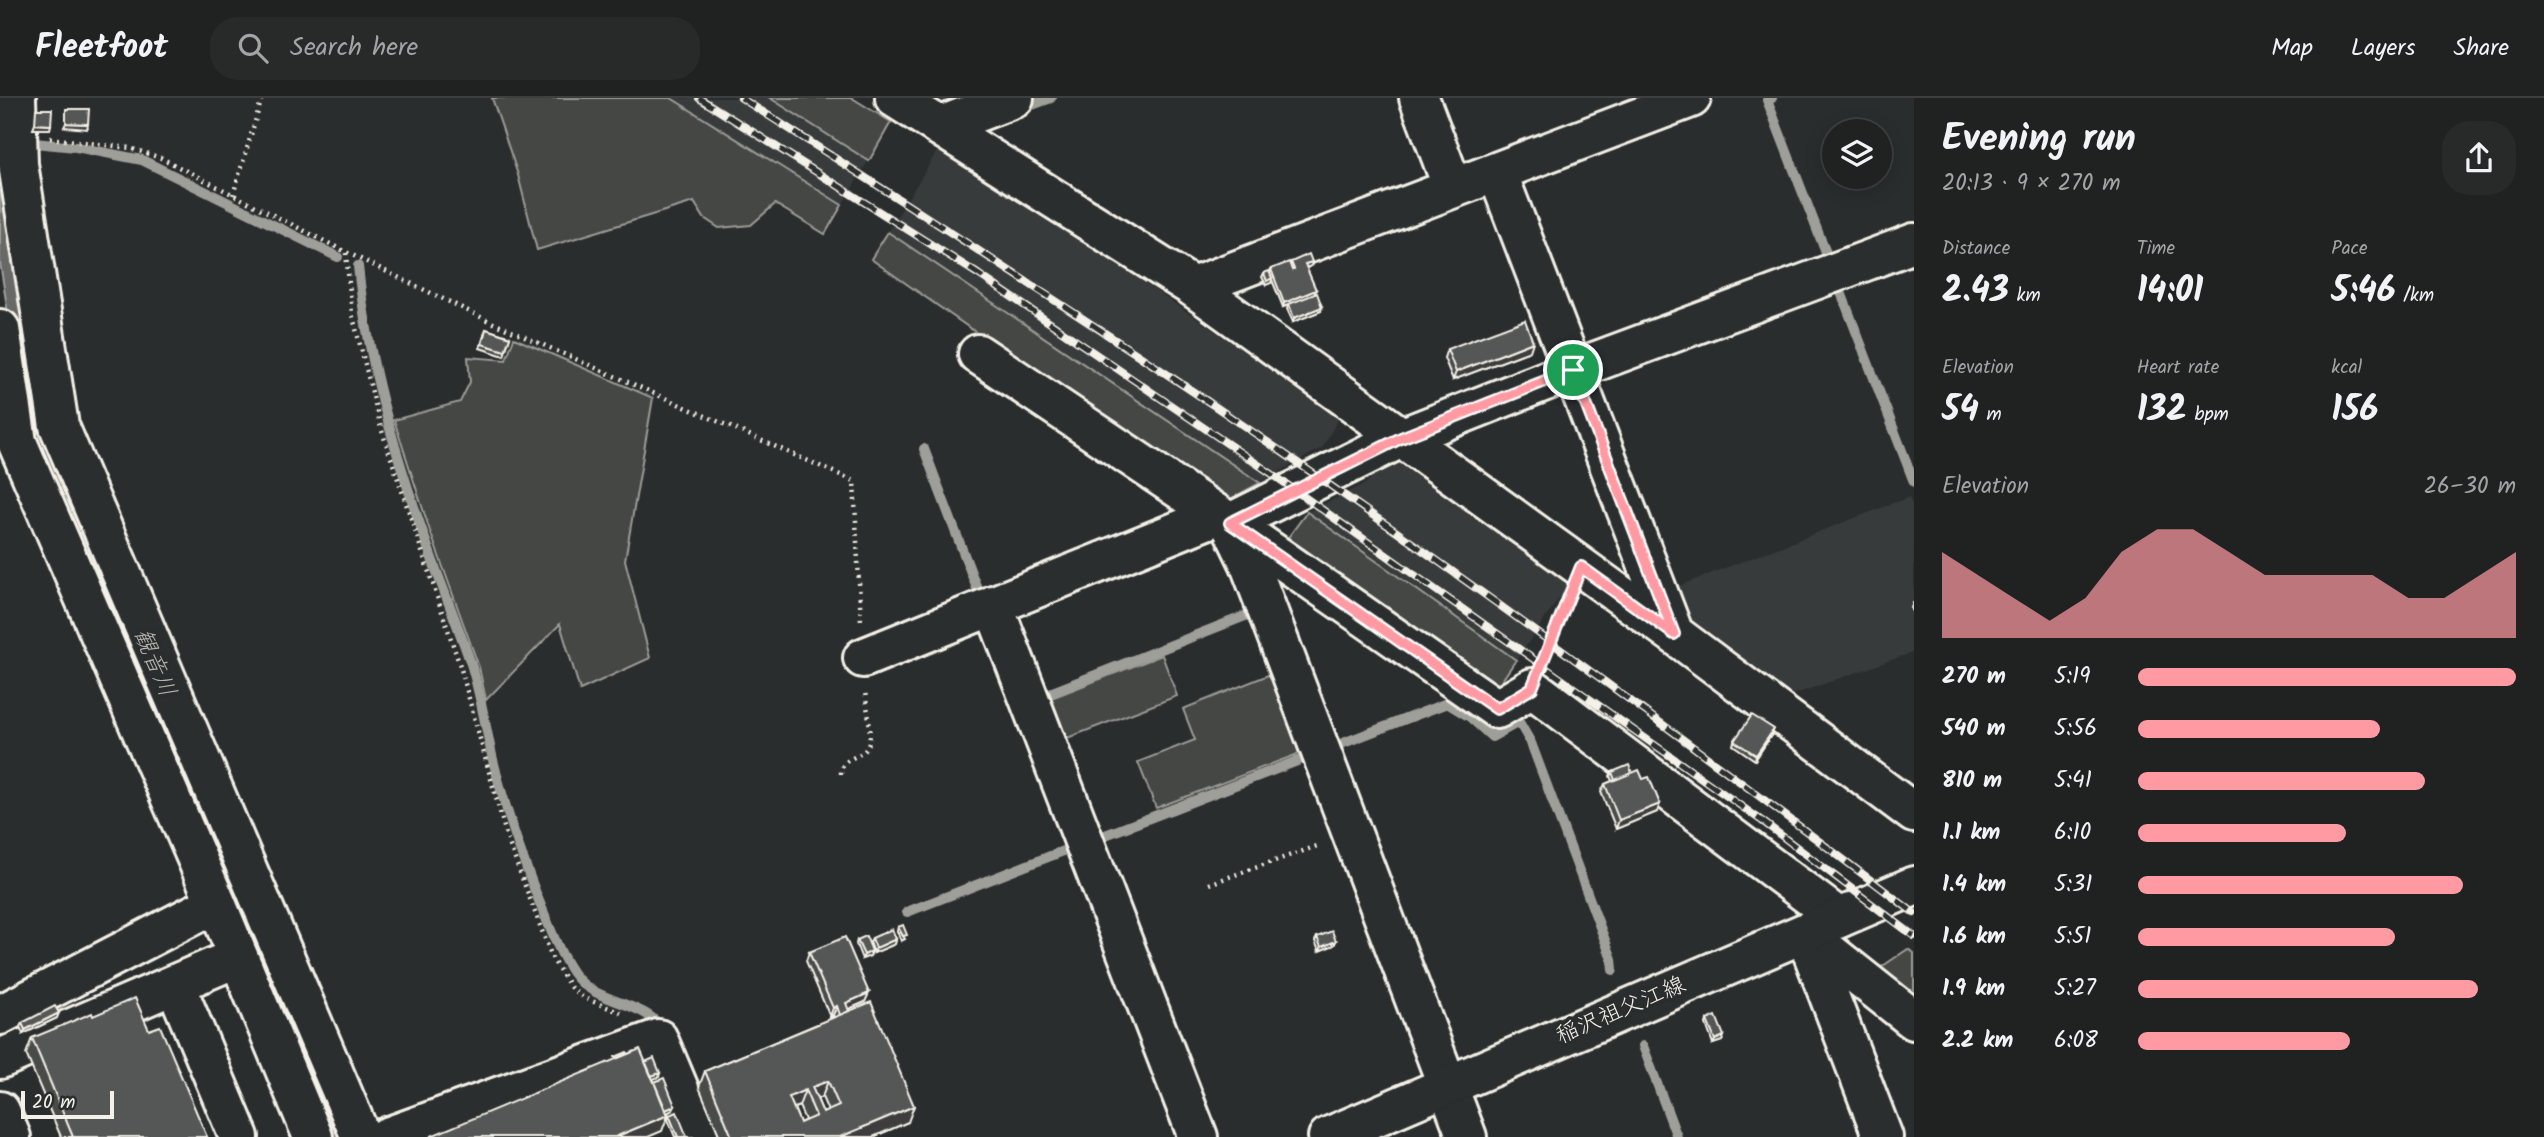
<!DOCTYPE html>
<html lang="en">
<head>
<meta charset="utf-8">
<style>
  :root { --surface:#202222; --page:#282a2a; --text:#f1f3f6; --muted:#a2a4a5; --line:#3d3f40; --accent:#ff9aa2 }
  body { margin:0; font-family:Kalam,"Klee One",sans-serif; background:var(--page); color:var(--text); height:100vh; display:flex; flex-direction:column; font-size:26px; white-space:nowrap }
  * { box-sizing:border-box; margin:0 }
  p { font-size:23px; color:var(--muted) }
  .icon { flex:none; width:38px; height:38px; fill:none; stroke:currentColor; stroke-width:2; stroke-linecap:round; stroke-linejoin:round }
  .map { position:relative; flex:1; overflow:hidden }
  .panel { display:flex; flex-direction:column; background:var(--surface); width:630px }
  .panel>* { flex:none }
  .tools { position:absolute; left:1822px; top:21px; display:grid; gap:14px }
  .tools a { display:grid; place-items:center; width:70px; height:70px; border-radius:50%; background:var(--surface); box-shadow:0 4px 18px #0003,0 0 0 2px var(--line); font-size:35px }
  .scale { position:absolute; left:21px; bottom:18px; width:93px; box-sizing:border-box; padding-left:7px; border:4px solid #f4f1e8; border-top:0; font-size:19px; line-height:24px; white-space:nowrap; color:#f4f1e8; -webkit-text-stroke:5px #2a2d2e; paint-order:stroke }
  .pin { position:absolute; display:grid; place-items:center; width:60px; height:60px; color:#fff; margin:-30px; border:4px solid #fff; border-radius:50%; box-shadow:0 2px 7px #0007 }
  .round { display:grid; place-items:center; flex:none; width:74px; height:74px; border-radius:28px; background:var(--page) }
  .overview { display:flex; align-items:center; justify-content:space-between; height:119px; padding:0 28px }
  h1 { font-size:38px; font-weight:600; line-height:52px }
  .stats { display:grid; grid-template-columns:repeat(3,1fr); gap:10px; height:119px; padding:7px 28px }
  .stats div { display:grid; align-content:center }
  .stats b { font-size:35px; font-weight:600 }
  .stats small { font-size:19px; font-weight:400 }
  .stats p { font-size:19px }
  .chart { height:196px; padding:14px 28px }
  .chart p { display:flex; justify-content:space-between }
  .chart svg { width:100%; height:126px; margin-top:7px; fill:var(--accent); opacity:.7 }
  ul { padding:0 28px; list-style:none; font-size:23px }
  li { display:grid; grid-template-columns:112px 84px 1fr; align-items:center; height:52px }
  li i { height:18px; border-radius:9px; background:var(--accent) }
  header { display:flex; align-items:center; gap:42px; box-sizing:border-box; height:98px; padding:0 35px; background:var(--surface); border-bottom:2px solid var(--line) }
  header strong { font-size:33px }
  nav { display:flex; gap:38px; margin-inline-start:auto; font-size:24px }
  .search { width:490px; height:63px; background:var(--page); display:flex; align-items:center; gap:18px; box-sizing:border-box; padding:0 24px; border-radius:28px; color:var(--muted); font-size:26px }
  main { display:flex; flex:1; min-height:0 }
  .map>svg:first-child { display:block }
  .built { fill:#373a3a }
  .green { fill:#444645; stroke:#9c9c96; stroke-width:2 }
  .water { fill:#676866; stroke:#9f9f9a; stroke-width:2 }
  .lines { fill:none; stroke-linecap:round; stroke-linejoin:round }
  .stream { stroke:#9f9f9a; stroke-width:10 }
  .minor-casing { stroke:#f4f1e8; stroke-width:44 }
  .major-casing { stroke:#f4f1e8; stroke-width:44 }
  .path { stroke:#f4f1e8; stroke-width:4.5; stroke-dasharray:2 5; stroke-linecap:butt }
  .minor { stroke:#2a2d2e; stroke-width:38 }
  .major { stroke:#2a2d2e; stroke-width:38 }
  .rail-casing { stroke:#f4f1e8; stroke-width:8 }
  .rail { stroke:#2a2d2e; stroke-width:5; stroke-dasharray:16; stroke-linecap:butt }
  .wall { fill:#494b4a; stroke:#f4f1e8; stroke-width:2; fill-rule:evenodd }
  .shaded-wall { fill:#3c3d3c; stroke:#f4f1e8; stroke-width:2 }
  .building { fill:#555756; stroke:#f4f1e8; stroke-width:2; fill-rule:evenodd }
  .route-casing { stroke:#fff; stroke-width:14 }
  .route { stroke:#ff9aa2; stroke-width:9 }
  .labels { text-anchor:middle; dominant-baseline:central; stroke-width:7; stroke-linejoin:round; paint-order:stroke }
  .street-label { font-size:23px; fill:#f4f1e8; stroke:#2a2d2e }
  .water-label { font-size:24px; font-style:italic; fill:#b5b3ae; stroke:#2a2d2e }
</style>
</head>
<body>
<header>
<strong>Fleetfoot</strong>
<div class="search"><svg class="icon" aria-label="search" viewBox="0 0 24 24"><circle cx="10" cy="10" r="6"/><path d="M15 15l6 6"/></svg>Search here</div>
<nav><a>Map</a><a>Layers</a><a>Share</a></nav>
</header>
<main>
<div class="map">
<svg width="1914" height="1039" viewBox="0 0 1914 1039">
  <rect width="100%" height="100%" fill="#2a2d2e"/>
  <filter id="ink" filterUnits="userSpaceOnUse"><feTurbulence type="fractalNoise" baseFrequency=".0143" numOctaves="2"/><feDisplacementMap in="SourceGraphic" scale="14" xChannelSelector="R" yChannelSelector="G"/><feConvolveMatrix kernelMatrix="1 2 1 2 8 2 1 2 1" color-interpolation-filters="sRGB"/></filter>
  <g filter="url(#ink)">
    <path class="built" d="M604,0H852L891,24L825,136Z
      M941,47L1340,318L1322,350L1221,406L871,161Z
      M1397,358L1570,485L1493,595L1281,449L1307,414L1365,386Z
      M1909,399L1914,412V554L1790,598L1677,514L1668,492Z"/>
    <path class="green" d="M492,0H671L842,107L825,136L775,106L751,127L719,130L704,120L694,104L537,152L518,77Z
      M770,0H852L891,24L869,63Z
      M888,134L1260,385L1221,406L871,161Z
      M514,240L653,300L625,462L650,560L580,592L560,526L486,602L479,569L430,433L394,322L460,304L470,284L468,259L506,262Z
      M1307,414L1516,562L1493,595L1281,449Z
      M1162,557L1177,598L1057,644L1041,604Z
      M1281,572L1311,651L1156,710L1138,664L1195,642L1183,611Z
      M1908,851L1914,855V906L1874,874Z"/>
    <path class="water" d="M0,0L41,312L345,1039H324L27,334L0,165Z"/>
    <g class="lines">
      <path class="stream" d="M1772,0L1767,2L1828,160
        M1021,11L1051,0
        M34,45L76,49L142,62L338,159
        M358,168C367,259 393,349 423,435C438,480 457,524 472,569C481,599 486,631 493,662C505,710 521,757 539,803C549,827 558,853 573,875C595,907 642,901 664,932
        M1839,189L1914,384
        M924,351L981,501
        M1040,599L1255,514
        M1333,649L1447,605L1470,619L1492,639L1519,624L1531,645L1612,861L1613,872
        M1095,741L1310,658
        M907,814L1076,748
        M1643,948L1677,1039"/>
      <defs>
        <path id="minor" d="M16,0L18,66L59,328L361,1039
          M895,0L1193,189L1674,536L1914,715
          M1419,0L1453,90
          M941,28L1014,0
          M1497,74L1674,536
          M1193,189L1691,0
          M0,231L17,344L216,805L313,1039
          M978,256L1230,425L1497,611L1532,590L1839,820
          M993,507L1198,1039
          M863,560L1218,417
          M1805,835L1883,1039
          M1806,836L1914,922
          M175,886L239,1039
          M0,917L216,805
          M0,961L238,859
          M0,1013L11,1039
          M387,1039L658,941L699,1039
          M1467,1039L1249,464L1230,425L1401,340L1573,272L1914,145"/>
        <path id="major" d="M1328,1039L1914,788"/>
      </defs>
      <use href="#minor" class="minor-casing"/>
      <use href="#major" class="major-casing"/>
      <path class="path" d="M50,40L130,50L161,60L346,154L491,224L854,383L861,524
        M233,97L262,0
        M346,155L352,215L381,330L461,571L507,740L553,862L571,890L584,900L624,916
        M1544,560L1569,500
        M841,676C841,656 866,662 869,644C872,629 866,608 865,592
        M1209,786L1320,747"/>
      <use href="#minor" class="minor"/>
      <use href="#major" class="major"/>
      <defs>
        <path id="rail" d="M699,0L978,176L1272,376L1762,723L1914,838
          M741,0C900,102 1059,203 1216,309C1454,470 1685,641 1914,815"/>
      </defs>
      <use href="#rail" class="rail-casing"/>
      <use href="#rail" class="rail"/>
    </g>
    <path class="wall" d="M1291,164L1311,168L1306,170L1316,192L1314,196L1321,213L1293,224L1287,211L1289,207L1283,209L1272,182L1271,185L1266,187L1262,179L1264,175L1270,174L1271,171L1290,167Z
      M486,231L510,239L504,258L480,250Z
      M1447,251L1530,253L1453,282L1444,260Z
      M1913,505H1914V518L1911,510Z
      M1772,636L1755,662L1733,647L1734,643Z
      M1612,674L1632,675L1657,714L1616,731L1601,694L1605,686L1612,683L1610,678Z
      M898,829L905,841L901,843L897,833Z
      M1317,839L1336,843L1334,847L1319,853L1315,843Z
      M872,840L896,841L895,846L874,855L870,844Z
      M857,842L872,853L870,858L862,861L856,846Z
      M809,854L865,904L848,911L908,1024L873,1039H720L699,989L705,973L834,919L833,917L830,919L806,863ZM822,999L828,1013L823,1015L817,1001ZM799,1008L805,1022L800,1025L794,1010Z
      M93,918L149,932L207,1039H61L26,956L32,940Z
      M57,920L23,936L20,929L22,925Z
      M1707,922L1724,938L1722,943L1713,946L1706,926Z
      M669,1017L687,1039H694H675L668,1022Z"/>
    <path class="shaded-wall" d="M66,25L88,26L87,31L64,29Z
      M35,26L51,27L50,31H33Z
      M1312,164L1311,168L1303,171L1305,166Z
      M1316,192L1314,197L1283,209L1284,205Z
      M1322,209L1321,213L1293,224L1294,220Z
      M1533,244L1530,253L1453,282L1456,274Z
      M1774,631L1772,636L1755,662L1756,657Z
      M1660,706L1657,714L1616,731L1619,722Z
      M896,841L895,846L874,855L876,850Z
      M1336,843L1334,847L1319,853L1321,849Z
      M872,853L870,858L862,861L864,857Z
      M869,895L865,904L842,914L846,905Z
      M837,908L833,917L830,919L833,910Z
      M59,915L57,920L23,936L25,932Z
      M1724,938L1722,943L1713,946L1715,942Z
      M660,975L659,979L650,982L651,978Z
      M828,983L822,999L810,1004L812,989Z
      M805,992L799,1008L783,1015L789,999Z
      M675,1008L673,1012L663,1017L665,1012Z
      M914,1008L908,1024L873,1039H840Z
      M668,1017L662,1033L648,1039H615Z"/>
    <path class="building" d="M36,11H52L51,27L35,26Z
      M66,11H89L88,26L66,25Z
      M1309,156L1312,164L1305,166L1316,192L1284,205L1271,171L1289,164L1292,172L1294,171L1291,164Z
      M1269,173L1272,180L1267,183L1264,175Z
      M1317,195L1322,209L1294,220L1289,206Z
      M1525,222L1533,244L1456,274L1447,251Z
      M486,231L510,239L505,253L482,246Z
      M1752,617L1774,631L1756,657L1734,643Z
      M1629,667L1632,675L1615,682L1612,674Z
      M1639,672L1643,681L1649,679L1660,706L1619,722L1605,686Z
      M903,827L907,837L903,838L898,829Z
      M892,831L896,841L876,850L872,840Z
      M1332,833L1336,843L1321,849L1317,839Z
      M866,838L872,853L864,857L857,842Z
      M845,839L869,895L846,905L849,913L840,917L837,908L833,910L809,854Z
      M135,900L149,932L160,928L207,1039H73L32,940L92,915L93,918Z
      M871,904L914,1008L840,1039H732L705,973ZM828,983L839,1008L823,1015L812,989ZM805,992L816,1018L800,1025L789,999Z
      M55,908L59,915L25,932L22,925Z
      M1716,918L1724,938L1715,942L1707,922Z
      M640,951L668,1017L615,1039H432L431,1038Z
      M627,954L628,956L616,961L615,959Z
      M654,960L660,975L651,978L645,964Z
      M664,980L675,1008L665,1012L654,984Z
      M677,1014L687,1039H678L669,1017Z"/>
  </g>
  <g class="lines" filter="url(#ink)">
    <defs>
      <path id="route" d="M1573,272L1674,536L1581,469L1532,590L1497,611L1230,425L1401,340Z"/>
    </defs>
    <use href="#route" class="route-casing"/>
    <use href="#route" class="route"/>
  </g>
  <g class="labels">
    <g class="street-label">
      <text transform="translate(1621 913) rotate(-23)">稲沢祖父江線</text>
    </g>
    <g class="water-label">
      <text transform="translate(154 565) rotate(67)">観音川</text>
    </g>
  </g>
</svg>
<div class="tools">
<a><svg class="icon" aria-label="layers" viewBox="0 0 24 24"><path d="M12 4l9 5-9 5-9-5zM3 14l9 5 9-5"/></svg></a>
</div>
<div class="scale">20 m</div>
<div class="pin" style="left:1573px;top:272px;background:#1e9e55"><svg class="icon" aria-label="arrive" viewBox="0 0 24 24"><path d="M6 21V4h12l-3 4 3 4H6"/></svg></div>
</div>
<section class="panel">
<div class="overview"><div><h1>Evening run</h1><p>20:13 · 9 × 270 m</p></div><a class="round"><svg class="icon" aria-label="share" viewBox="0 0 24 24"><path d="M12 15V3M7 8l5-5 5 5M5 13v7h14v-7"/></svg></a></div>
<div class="stats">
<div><p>Distance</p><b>2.43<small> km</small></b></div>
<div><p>Time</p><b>14:01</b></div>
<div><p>Pace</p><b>5:46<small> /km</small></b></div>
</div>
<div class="stats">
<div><p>Elevation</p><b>54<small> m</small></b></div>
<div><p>Heart rate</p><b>132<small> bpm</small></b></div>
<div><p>kcal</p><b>156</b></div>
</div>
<div class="chart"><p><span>Elevation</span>26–30 m</p>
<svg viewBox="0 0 160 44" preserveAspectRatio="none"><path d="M0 44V14L10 22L20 30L30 38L40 30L50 14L60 6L70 6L80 14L90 22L100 22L110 22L120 22L130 30L140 30L150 22L160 14V44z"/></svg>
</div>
<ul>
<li><b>270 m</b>5:19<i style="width:100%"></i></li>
<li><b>540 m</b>5:56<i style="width:64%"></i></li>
<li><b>810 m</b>5:41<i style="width:76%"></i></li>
<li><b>1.1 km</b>6:10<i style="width:55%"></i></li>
<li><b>1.4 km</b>5:31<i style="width:86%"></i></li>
<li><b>1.6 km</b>5:51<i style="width:68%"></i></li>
<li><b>1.9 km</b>5:27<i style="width:90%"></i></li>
<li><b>2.2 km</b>6:08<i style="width:56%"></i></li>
</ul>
</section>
</main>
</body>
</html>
